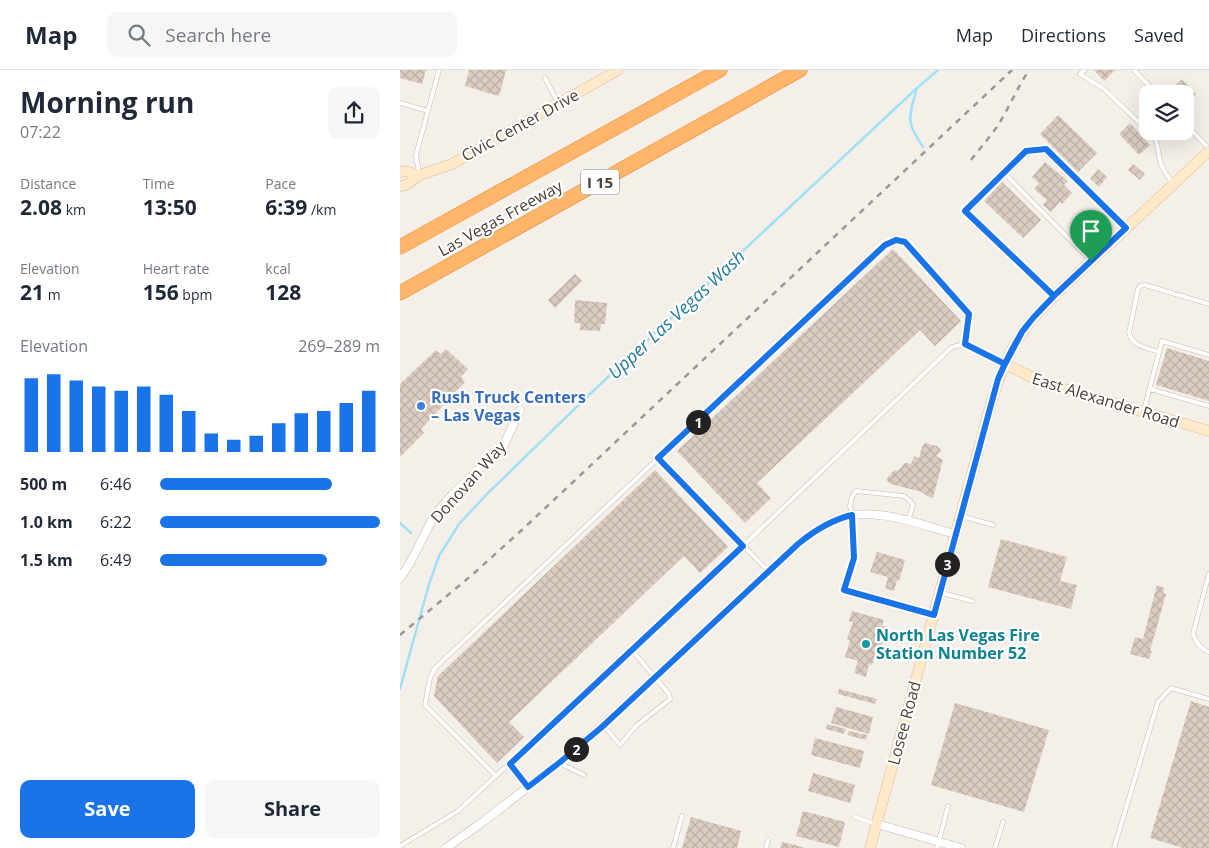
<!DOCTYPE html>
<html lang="en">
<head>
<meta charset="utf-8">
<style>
  :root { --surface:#fff; --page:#f6f6f7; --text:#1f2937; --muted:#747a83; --line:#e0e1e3; --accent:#1a73e8 }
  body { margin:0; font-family:"Open Sans",sans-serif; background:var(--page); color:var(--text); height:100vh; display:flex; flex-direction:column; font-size:19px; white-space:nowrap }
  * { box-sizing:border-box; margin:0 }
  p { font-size:16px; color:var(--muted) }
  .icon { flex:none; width:28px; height:28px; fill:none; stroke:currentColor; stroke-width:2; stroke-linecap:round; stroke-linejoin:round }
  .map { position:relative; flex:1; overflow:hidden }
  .details { display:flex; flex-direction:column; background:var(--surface); width:400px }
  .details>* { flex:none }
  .tools { position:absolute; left:739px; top:15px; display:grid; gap:10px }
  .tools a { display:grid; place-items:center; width:55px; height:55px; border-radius:10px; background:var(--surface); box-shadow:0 5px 20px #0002; font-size:25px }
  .pin { position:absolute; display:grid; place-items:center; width:42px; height:42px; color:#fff; margin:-51px -21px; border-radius:50% 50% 50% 0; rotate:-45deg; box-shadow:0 0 5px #0007 }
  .pin .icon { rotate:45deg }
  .km { position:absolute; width:25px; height:25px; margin:-12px; border-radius:50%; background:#222; color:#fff; font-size:14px; line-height:25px; text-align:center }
  .round { display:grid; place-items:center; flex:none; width:52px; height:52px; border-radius:10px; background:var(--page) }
  .overview { display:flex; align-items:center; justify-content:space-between; height:85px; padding:0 20px }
  h1 { font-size:28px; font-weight:700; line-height:38px }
  .figures { display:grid; grid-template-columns:repeat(3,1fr); gap:8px; height:85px; padding:5px 20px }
  .figures div { display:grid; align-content:center }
  .figures b { font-size:21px; font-weight:700 }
  .figures small { font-size:14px; font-weight:400 }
  .figures p { font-size:14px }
  .chart { height:140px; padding:10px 20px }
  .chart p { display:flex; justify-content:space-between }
  .chart svg { width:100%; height:90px; margin-top:5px; stroke:var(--accent); stroke-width:6 }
  .action { display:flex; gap:10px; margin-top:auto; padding:10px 20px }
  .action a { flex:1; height:58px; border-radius:10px; background:var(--accent); color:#fff; font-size:20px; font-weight:700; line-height:58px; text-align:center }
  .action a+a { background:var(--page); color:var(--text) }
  ul { padding:0 20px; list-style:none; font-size:16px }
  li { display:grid; grid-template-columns:80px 60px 1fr; align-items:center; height:38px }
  li i { height:12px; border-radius:6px; background:var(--accent) }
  header { display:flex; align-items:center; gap:30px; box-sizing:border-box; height:70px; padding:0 25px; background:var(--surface); border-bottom:1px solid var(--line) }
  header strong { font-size:24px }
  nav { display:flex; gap:28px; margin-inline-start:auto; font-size:18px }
  .search { width:350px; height:45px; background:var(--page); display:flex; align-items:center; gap:12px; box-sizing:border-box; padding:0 18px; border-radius:10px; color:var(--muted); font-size:19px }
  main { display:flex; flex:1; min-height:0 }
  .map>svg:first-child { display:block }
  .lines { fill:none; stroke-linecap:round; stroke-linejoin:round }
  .stream { stroke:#a2e1f5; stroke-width:2.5 }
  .building { fill:url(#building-cross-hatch) }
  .lane-casing { stroke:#c5b8ad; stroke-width:5 }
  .street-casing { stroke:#c5b8ad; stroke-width:9 }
  .secondary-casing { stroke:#dbbe98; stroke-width:11 }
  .highway-casing { stroke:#e88630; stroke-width:15 }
  .lane { stroke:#fff; stroke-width:4 }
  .street { stroke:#fff; stroke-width:8 }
  .secondary { stroke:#ffe9c9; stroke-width:10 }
  .highway { stroke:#ffb56a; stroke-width:14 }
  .rail { stroke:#989898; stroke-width:2.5; stroke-dasharray:6 6; stroke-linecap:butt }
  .route-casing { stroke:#fff; stroke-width:10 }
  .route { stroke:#1a73e8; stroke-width:6 }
  .shop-dot { fill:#3f7fe0; stroke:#fff; stroke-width:2 }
  .culture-dot { fill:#0f9aa8; stroke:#fff; stroke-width:2 }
  .labels { text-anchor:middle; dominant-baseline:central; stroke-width:4.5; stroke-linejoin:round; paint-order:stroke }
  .shield { fill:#fff; stroke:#807972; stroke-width:1 }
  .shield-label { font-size:15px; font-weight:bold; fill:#4a3f36 }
  .street-label { font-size:16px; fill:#4a3f36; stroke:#fff }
  .shop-label { font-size:16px; font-weight:bold; fill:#366cbe; stroke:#fff; text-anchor:start }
  .culture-label { font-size:16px; font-weight:bold; fill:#0d838f; stroke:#fff; text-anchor:start }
  .water-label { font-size:18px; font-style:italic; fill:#237c9b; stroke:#fff }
</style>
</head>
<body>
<header>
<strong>Map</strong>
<div class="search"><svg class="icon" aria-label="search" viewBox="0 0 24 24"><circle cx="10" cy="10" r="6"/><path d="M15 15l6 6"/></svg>Search here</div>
<nav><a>Map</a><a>Directions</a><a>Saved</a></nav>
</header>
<main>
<section class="details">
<div class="overview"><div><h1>Morning run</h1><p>07:22</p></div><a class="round"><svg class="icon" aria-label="share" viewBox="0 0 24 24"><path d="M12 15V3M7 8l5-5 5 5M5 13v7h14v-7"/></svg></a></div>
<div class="figures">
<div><p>Distance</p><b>2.08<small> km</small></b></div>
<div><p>Time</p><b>13:50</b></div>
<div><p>Pace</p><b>6:39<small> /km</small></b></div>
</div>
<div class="figures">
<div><p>Elevation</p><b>21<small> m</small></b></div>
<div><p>Heart rate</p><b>156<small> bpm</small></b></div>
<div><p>kcal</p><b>128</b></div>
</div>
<div class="chart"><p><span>Elevation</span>269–289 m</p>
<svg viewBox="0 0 160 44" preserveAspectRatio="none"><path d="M5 44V8M15 44V6M25 44V9M35 44V12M45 44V14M55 44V12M65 44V16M75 44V24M85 44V35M95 44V38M105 44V36M115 44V30M125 44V25M135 44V24M145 44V20M155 44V14"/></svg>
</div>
<ul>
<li><b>500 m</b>6:46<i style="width:78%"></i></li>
<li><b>1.0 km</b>6:22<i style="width:100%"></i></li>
<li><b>1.5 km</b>6:49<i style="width:76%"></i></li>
</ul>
<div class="action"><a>Save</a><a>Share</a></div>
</section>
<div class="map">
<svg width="809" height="778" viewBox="0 0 809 778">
  <defs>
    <pattern id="building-cross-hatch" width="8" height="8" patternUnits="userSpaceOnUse" patternTransform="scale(1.25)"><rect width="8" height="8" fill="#dbccc0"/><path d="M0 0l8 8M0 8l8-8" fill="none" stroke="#bdb0a6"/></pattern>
  </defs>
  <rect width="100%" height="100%" fill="#f5efe9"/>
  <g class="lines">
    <path class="stream" d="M517,18C509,47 505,51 523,77
      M0,453L11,463
      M0,619L29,514L39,486L59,454L88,423L191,323L517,18L538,0"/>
  </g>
  <path class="building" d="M0,0H26L22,14L0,8Z
    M69,0H106L99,26L65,16Z
    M694,0H715L704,11Z
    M782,9L796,24L785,34V24H774L770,20Z
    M658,45L697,83L678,102L640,64Z
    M730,53L750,75L739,85L719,64Z
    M645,92L668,111L664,115L672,123L662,134L660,132L651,142L643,135L647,130L634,119L639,113L632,107Z
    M733,94L745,104L740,110L728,100Z
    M698,99L707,107L699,117L690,109Z
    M602,112L641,150L623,168L584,131Z
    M493,179L561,251L535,276L520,260L357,413L371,428L345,453L277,381Z
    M175,204L182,211L155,238L148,230Z
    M175,230L207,233L205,254H201L200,261L180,260V253H174Z
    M767,278L809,291V331L756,315Z
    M46,279L68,299L61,307L65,312L21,359L24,363L0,387V314L36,280L41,284Z
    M525,373L537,376L541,380L536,386L543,390L533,428L527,426L522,422L491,414L486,410L494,400L498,401L505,393L511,394L514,386L519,388L522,377Z
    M255,400L328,477L300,503L284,486L109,652L124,667L97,693L34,626L38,606Z
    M601,469L667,487L660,511L677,515L671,539L588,517Z
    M477,482L505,490L499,511L497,510L494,521L485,518L488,507L470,502Z
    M757,515L764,518L763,523L766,524L750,581H752L749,589L730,584L735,567L743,569Z
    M452,541L484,550L482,556L487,557L481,579L477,577L472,595L469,594L466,607L454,603L458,591L445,587L450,570L447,569L453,552L449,551Z
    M439,619L477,629L475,634L438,624Z
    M791,631L809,637V778H783L750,768Z
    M555,633L649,660L624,742L531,715Z
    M436,637L473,647L469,664L431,653Z
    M427,654L446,659L444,664L426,659Z
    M449,661L467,665L466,670L447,665Z
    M415,668L464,681L460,698L411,685Z
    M413,703L455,715L450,733L408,721Z
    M403,741L445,752L439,777L396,766Z
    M291,747L341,761L337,778H282Z
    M382,772L403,777V778H380Z"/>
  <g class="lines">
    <defs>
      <path id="lane" d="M685,0L680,4L704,19L748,61
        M734,0L757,24
        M145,8L158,33
        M0,33L28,41
        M785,53L809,79
        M748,61C761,73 756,79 761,94C763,100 769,108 773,114
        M19,103L16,85L39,0
        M604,103L691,191
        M654,226L565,141L626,81L646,79L726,158
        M759,282C747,278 732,276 729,263L738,219L740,216L745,215L809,234
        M750,319L809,336
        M744,340L762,271L809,285
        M258,388L368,501
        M561,446L593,455
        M508,451L513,435L510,431L504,426L456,421L452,427L450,436L452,445L454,488L444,520L531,544
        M809,504L793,564C796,573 800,579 809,582
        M542,523L572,531
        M203,655L220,675L236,656L270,629L269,624L232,580
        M159,693L184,705
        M110,694L128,717
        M96,706L25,635L30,608L35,598L485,175L496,170L505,172L569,244L565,274
        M455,747L476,754
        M0,776L58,741L305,512L552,277L565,274L605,294
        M273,778L282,746
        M366,778L368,770
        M537,778L548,736
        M595,778L603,752
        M714,778L758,632L771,618L809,629"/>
      <path id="street" d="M0,508L9,495L31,452L38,441L51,426L104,375L120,340
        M477,754L561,778
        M46,778L84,751L159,693L203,655L398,474C411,463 424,454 441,448C476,436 521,455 555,464"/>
      <path id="secondary" d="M0,102L5,101L20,105
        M0,116L6,115L20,105L52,94L218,0
        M605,294L644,313L809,361
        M470,778L579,378C590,337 599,295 624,260C634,246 646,235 657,223L809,81"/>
      <path id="highway" d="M0,177L320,0
        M0,223L400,0"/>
    </defs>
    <use href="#lane" class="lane-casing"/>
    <use href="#street" class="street-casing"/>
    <use href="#secondary" class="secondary-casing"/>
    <use href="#highway" class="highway-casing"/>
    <use href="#lane" class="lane"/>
    <use href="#street" class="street"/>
    <use href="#secondary" class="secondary"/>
    <use href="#highway" class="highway"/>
    <path class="rail" d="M571,90C581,77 592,65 600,52C610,35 618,17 629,0
      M0,565L72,505L124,458L612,0"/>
  </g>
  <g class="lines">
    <defs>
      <path id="route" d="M691,191L657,223L654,226L633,248L622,262L605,294L565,274L569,244L505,172L496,170L485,175L258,388L343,476L110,694L128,717L159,693L203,656L398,474C415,460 431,450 452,445L454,488L444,520L534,545L598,309C605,293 613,277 622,262C631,249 643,237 654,226L565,141L626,81L646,79L726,158L691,191"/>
    </defs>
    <use href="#route" class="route-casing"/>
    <use href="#route" class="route"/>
  </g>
  <circle class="shop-dot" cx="21" cy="336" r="5"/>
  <circle class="culture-dot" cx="466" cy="574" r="5"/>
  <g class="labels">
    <rect class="shield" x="181" y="99.5" width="38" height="25" rx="4"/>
    <g class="shield-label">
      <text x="200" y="112">I 15</text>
    </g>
    <g class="street-label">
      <text transform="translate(120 55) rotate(-29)">Civic Center Drive</text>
      <text transform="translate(100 148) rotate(-29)">Las Vegas Freeway</text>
      <text transform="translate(706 330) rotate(17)">East Alexander Road</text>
      <text transform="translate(68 412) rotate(-48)">Donovan Way</text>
      <text transform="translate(504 653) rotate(-75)">Losee Road</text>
    </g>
    <g class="shop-label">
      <text x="31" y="327">Rush Truck Centers<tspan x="31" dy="18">– Las Vegas</tspan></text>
    </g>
    <g class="culture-label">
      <text x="476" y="565">North Las Vegas Fire<tspan x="476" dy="18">Station Number 52</tspan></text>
    </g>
    <g class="water-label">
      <text transform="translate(276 244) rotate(-43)">Upper Las Vegas Wash</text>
    </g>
  </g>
</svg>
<div class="tools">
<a><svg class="icon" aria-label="layers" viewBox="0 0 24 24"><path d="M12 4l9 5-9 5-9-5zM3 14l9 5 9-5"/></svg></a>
</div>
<div class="pin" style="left:691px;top:191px;background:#1e9e55"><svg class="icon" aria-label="arrive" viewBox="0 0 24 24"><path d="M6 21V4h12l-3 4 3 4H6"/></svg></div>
<b class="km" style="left:298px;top:352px">1</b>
<b class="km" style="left:176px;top:679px">2</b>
<b class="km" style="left:547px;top:494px">3</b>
</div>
</main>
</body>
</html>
